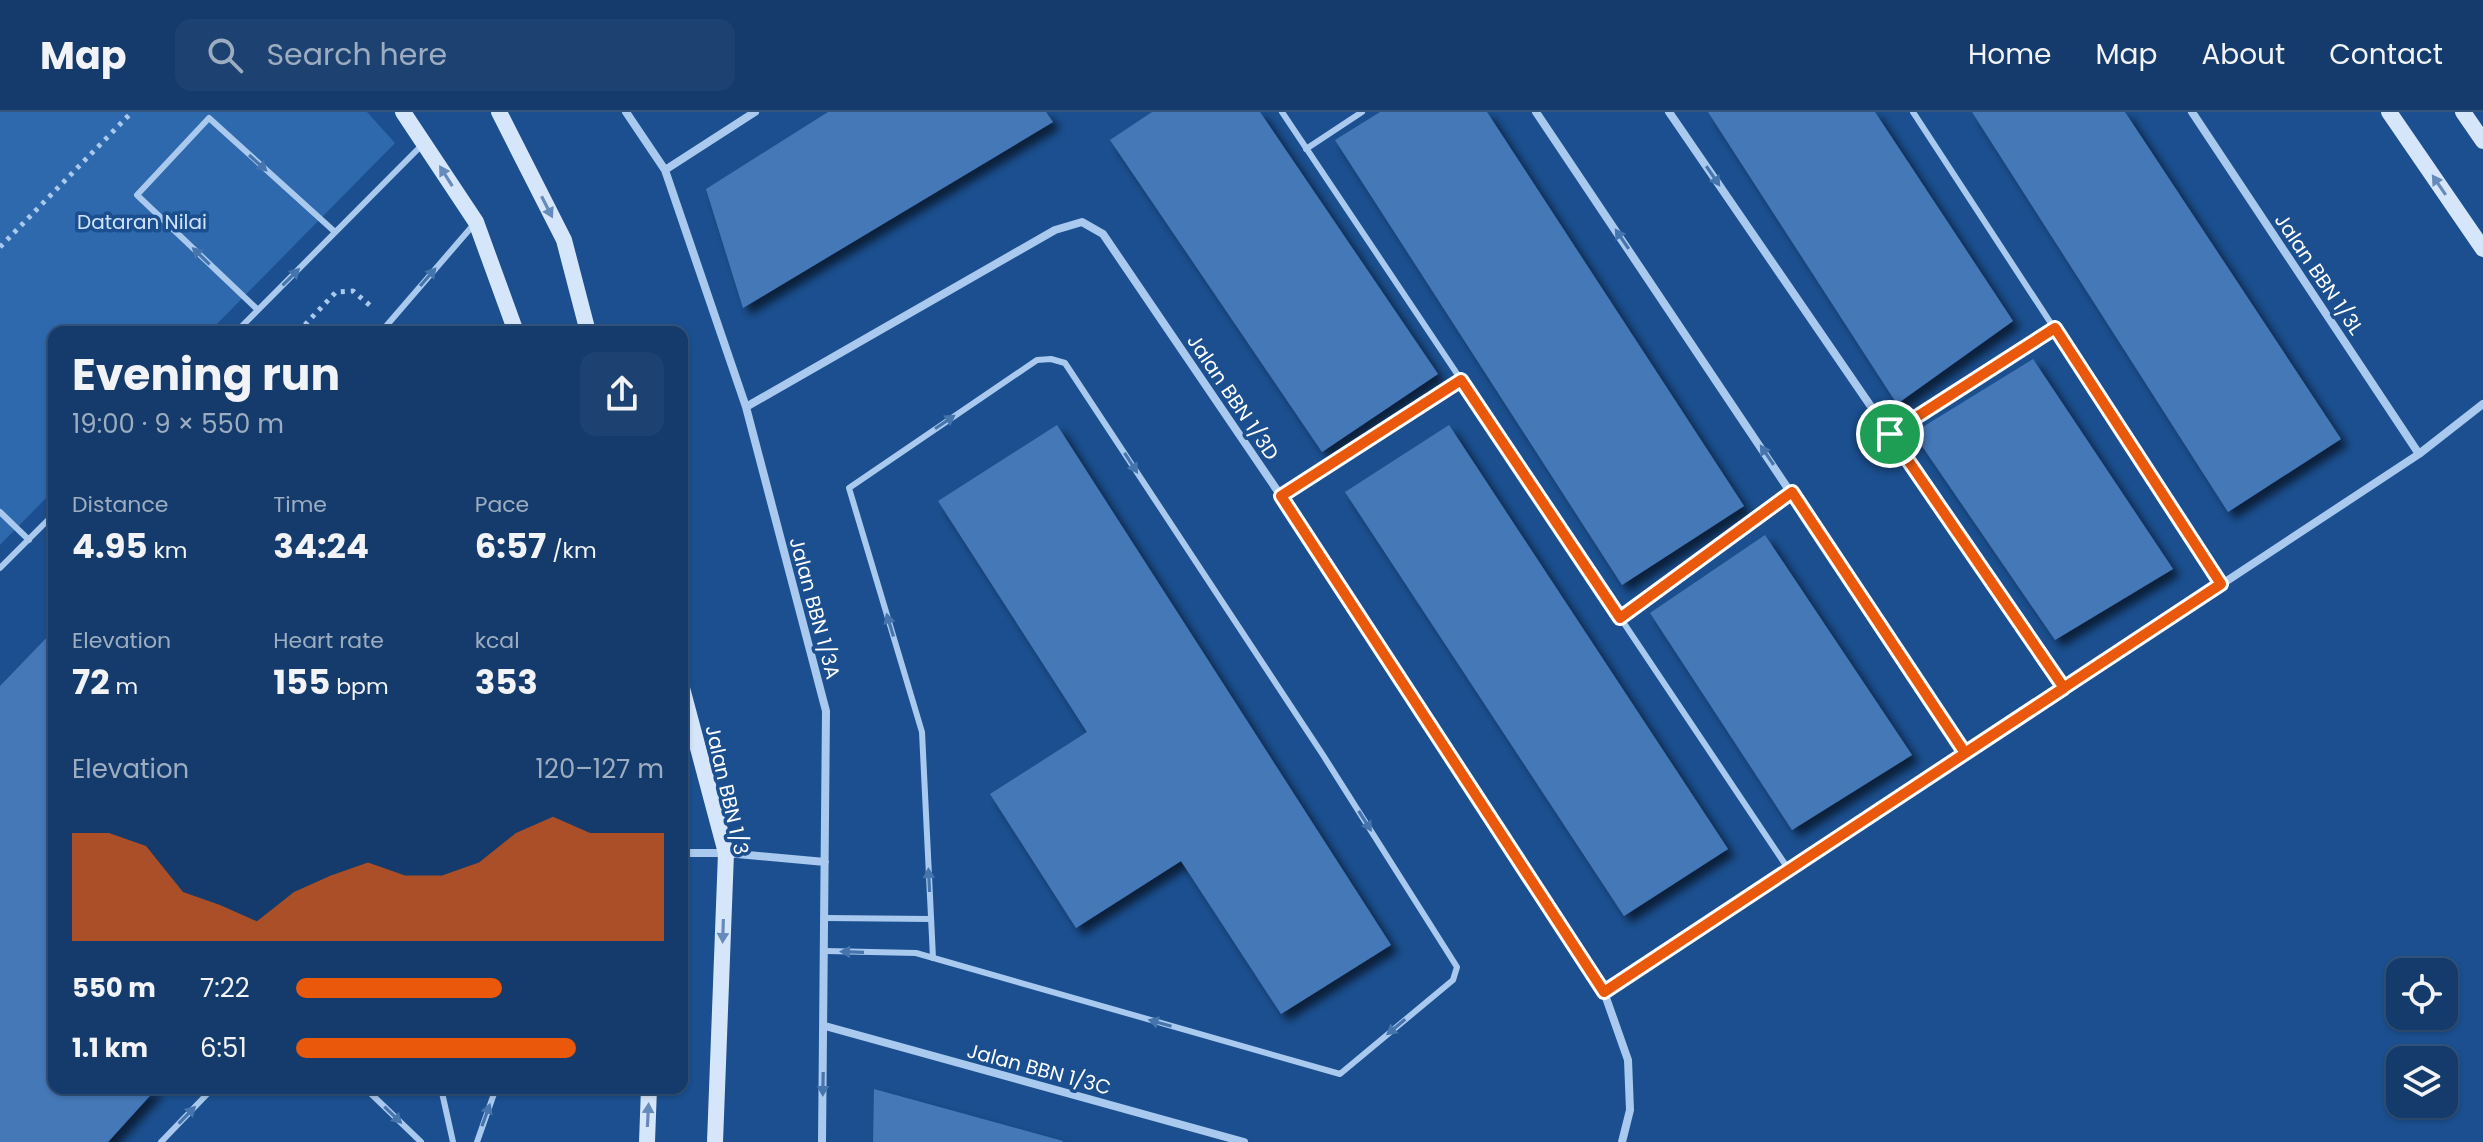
<!DOCTYPE html>
<html lang="en">
<head>
<meta charset="utf-8">
<style>
  :root { --surface:#143b6b; --page:#1d4271; --text:#f1f3f6; --muted:#9dadc1; --line:#33557e; --accent:#ea580c }
  body { margin:0; font-family:Poppins,sans-serif; background:var(--page); color:var(--text); height:100vh; display:flex; flex-direction:column; font-size:30px; white-space:nowrap }
  * { box-sizing:border-box; margin:0 }
  p { font-size:26px; color:var(--muted) }
  .icon { flex:none; width:44px; height:44px; fill:none; stroke:currentColor; stroke-width:2; stroke-linecap:round; stroke-linejoin:round }
  .map { position:relative; flex:1; overflow:hidden }
  .panel { position:absolute; left:48px; top:214px; width:640px; height:768px; display:flex; flex-direction:column; background:var(--surface); border-radius:16px; box-shadow:0 2px 6px #0004,0 0 0 2px var(--line) }
  .panel>* { flex:none }
  .tools { position:absolute; left:2386px; top:846px; display:grid; gap:16px }
  .tools a { display:grid; place-items:center; width:72px; height:72px; border-radius:16px; background:var(--surface); box-shadow:0 2px 6px #0004,0 0 0 2px var(--line); font-size:40px }
  .pin { position:absolute; display:grid; place-items:center; width:68px; height:68px; color:#fff; margin:-34px; border:4px solid #fff; border-radius:50%; box-shadow:0 2px 8px #0007 }
  .round { display:grid; place-items:center; flex:none; width:84px; height:84px; border-radius:16px; background:var(--page) }
  .headline { display:flex; align-items:center; justify-content:space-between; height:136px; padding:0 24px }
  h1 { font-size:44px; font-weight:700; line-height:60px }
  .figures { display:grid; grid-template-columns:repeat(3,1fr); gap:12px; height:136px; padding:8px 24px }
  .figures div { display:grid; align-content:center }
  .figures b { font-size:34px; font-weight:700 }
  .figures small { font-size:22px; font-weight:400 }
  .figures p { font-size:22px }
  .chart { height:224px; padding:16px 24px }
  .chart p { display:flex; justify-content:space-between }
  .chart svg { width:100%; height:144px; margin-top:8px; fill:var(--accent); opacity:.7 }
  ul { padding:0 24px; list-style:none; font-size:26px }
  li { display:grid; grid-template-columns:128px 96px 1fr; align-items:center; height:60px }
  li i { height:20px; border-radius:10px; background:var(--accent) }
  header { display:flex; align-items:center; gap:48px; box-sizing:border-box; height:112px; padding:0 40px; background:var(--surface); border-bottom:2px solid var(--line) }
  header strong { font-size:38px }
  nav { display:flex; gap:44px; margin-inline-start:auto; font-size:28px }
  .search { width:560px; height:72px; background:var(--page); display:flex; align-items:center; gap:20px; box-sizing:border-box; padding:0 28px; border-radius:16px; color:var(--muted); font-size:30px }
  .map>svg:first-child { display:block }
  .green { fill:#2e69ad }
  .building { fill:#4478b7; filter:url(#shadow) }
  .lines { fill:none; stroke-linecap:round; stroke-linejoin:round }
  .path { stroke:#a9c9ee; stroke-width:5; stroke-dasharray:4 6; stroke-linecap:butt }
  .lane { stroke:#a9c9ee; stroke-width:6 }
  .street { stroke:#a9c9ee; stroke-width:8 }
  .secondary { stroke:#d6e6fa; stroke-width:16 }
  .oneway { fill:#4674ac }
  .oneway2 { fill:#668bba }
  .route-casing { stroke:#fff; stroke-width:16 }
  .route { stroke:#ea580c; stroke-width:10 }
  .labels { text-anchor:middle; dominant-baseline:central; stroke-width:7; stroke-linejoin:round; paint-order:stroke }
  .park-label { font-size:20px; fill:#cfe3fa; stroke:#1b4f8f }
  .street-label { font-size:20px; fill:#fff; stroke:#1b4f8f }
</style>
</head>
<body>
<header>
<strong>Map</strong>
<div class="search"><svg class="icon" aria-label="search" viewBox="0 0 24 24"><circle cx="10" cy="10" r="6"/><path d="M15 15l6 6"/></svg>Search here</div>
<nav><a>Home</a><a>Map</a><a>About</a><a>Contact</a></nav>
</header>
<div class="map">
<svg width="2483" height="1030" viewBox="0 0 2483 1030">
  <defs>
    <filter id="shadow"><feDropShadow dx="7" dy="7" stdDeviation="4" flood-color="#0009"/></filter>
  </defs>
  <rect width="100%" height="100%" fill="#1b4f8f"/>
  <path class="green" d="M0,0H367L395,31L209,220H54V378L0,433Z"/>
  <path class="building" d="M828,0H1046L1053,10L743,196L706,77Z
    M1152,0H1260L1438,262L1322,340L1110,28Z
    M1380,0H1487L1744,394L1622,473L1335,28Z
    M1708,0H1875L2013,209L1897,292Z
    M1972,0H2125L2341,327L2228,400Z
    M2033,247L2173,457L2055,528L1913,321Z
    M1057,313L1391,833L1281,902L1181,749L1076,816L990,682L1087,620L938,389Z
    M1449,313L1728,737L1624,804L1345,380Z
    M1765,423L1912,643L1792,718L1650,501Z
    M54,518V976H157L108,1030H0V574Z
    M874,977L1063,1029L1062,1030H873Z"/>
  <g class="lines">
    <path class="path" d="M0,135L132,0
      M298,220L336,180L353,179L373,196"/>
    <path class="lane" d="M1282,0L1789,758
      M1913,0L2221,472
      M1306,37L1362,0
      M258,198L137,83L209,6L335,120
      M236,220L422,33
      M381,220L475,111
      M1890,322L2055,216
      M1281,384L1461,268
      M0,400L29,428
      M0,456L54,402
      M1620,506L1792,380
      M826,806L931,807
      M826,839L916,841L1340,962L1453,868L1457,855L1323,643L1065,251L1051,247L1037,248L849,376L922,620L933,846
      M365,976L421,1030
      M441,976L453,1030
      M161,1030L213,976
      M477,1030L496,976"/>
    <path class="street" d="M626,0L665,58L746,295L826,599L822,1030
      M1536,0L1965,641
      M1669,0L2064,576
      M2192,0L2419,342
      M665,58L755,0
      M746,295L1055,118L1082,110L1103,122L1281,384L1604,880L1628,948L1630,998L1622,1030
      M682,741H726L825,750
      M1604,880L2419,342L2483,292
      M825,914L1244,1030"/>
    <path class="secondary" d="M403,0L476,110L516,220
      M499,0L564,128L588,220
      M2389,0L2483,137
      M2463,0L2483,29
      M682,576L726,741L715,1030
      M647,1030L649,976"/>
  </g>
  <defs><path id="oneway-solid" d="M-6-.8H1V-3.2L6.5 0L1 3.2V.8H-6Z" transform="scale(2)"/></defs>
  <g class="oneway">
    <use href="#oneway-solid" transform="translate(258 51) rotate(42)"/>
    <use href="#oneway-solid" transform="translate(1713 64) rotate(56)"/>
    <use href="#oneway-solid" transform="translate(1622 127) rotate(-124)"/>
    <use href="#oneway-solid" transform="translate(201 144) rotate(-136)"/>
    <use href="#oneway-solid" transform="translate(291 165) rotate(-45)"/>
    <use href="#oneway-solid" transform="translate(428 165) rotate(-49)"/>
    <use href="#oneway-solid" transform="translate(945 310) rotate(-34)"/>
    <use href="#oneway-solid" transform="translate(1767 343) rotate(-124)"/>
    <use href="#oneway-solid" transform="translate(1131 351) rotate(57)"/>
    <use href="#oneway-solid" transform="translate(890 513) rotate(-107)"/>
    <use href="#oneway-solid" transform="translate(1365 709) rotate(58)"/>
    <use href="#oneway-solid" transform="translate(929 768) rotate(-93)"/>
    <use href="#oneway-solid" transform="translate(852 840) rotate(-178)"/>
    <use href="#oneway-solid" transform="translate(1160 911) rotate(-164)"/>
    <use href="#oneway-solid" transform="translate(1396 915) rotate(140)"/>
    <use href="#oneway-solid" transform="translate(823 972) rotate(91)"/>
    <use href="#oneway-solid" transform="translate(187 1003) rotate(-46)"/>
    <use href="#oneway-solid" transform="translate(393 1003) rotate(44)"/>
    <use href="#oneway-solid" transform="translate(486 1003) rotate(-70)"/>
  </g>
  <g class="oneway2">
    <use href="#oneway-solid" transform="translate(446 64) rotate(-122)"/>
    <use href="#oneway-solid" transform="translate(2439 73) rotate(-124)"/>
    <use href="#oneway-solid" transform="translate(547 95) rotate(63)"/>
    <use href="#oneway-solid" transform="translate(723 819) rotate(92)"/>
    <use href="#oneway-solid" transform="translate(648 1003) rotate(-87)"/>
  </g>
  <g class="lines">
    <defs>
      <path id="route" d="M1890,322L2064,576L1604,880L1281,384L1461,268L1620,506L1792,380L1965,641L2221,472L2055,216L1890,322"/>
    </defs>
    <use href="#route" class="route-casing"/>
    <use href="#route" class="route"/>
  </g>
  <g class="labels">
    <g class="park-label">
      <text x="142" y="110">Dataran Nilai</text>
    </g>
    <g class="street-label">
      <text transform="translate(2319 162) rotate(56)">Jalan BBN 1/3L</text>
      <text transform="translate(1233 285) rotate(56)">Jalan BBN 1/3D</text>
      <text transform="translate(815 496) rotate(75)">Jalan BBN 1/3A</text>
      <text transform="translate(727 678) rotate(77)">Jalan BBN 1/3</text>
      <text transform="translate(1039 957) rotate(15)">Jalan BBN 1/3C</text>
    </g>
  </g>
</svg>
<div class="tools">
<a><svg class="icon" aria-label="locate" viewBox="0 0 24 24"><circle cx="12" cy="12" r="6"/><path d="M12 2v4M12 18v4M2 12h4M18 12h4"/></svg></a>
<a><svg class="icon" aria-label="layers" viewBox="0 0 24 24"><path d="M12 4l9 5-9 5-9-5zM3 14l9 5 9-5"/></svg></a>
</div>
<div class="pin" style="left:1890px;top:322px;background:#1e9e55"><svg class="icon" aria-label="arrive" viewBox="0 0 24 24"><path d="M6 21V4h12l-3 4 3 4H6"/></svg></div>
<section class="panel">
<div class="headline"><div><h1>Evening run</h1><p>19:00 · 9 × 550 m</p></div><a class="round"><svg class="icon" aria-label="share" viewBox="0 0 24 24"><path d="M12 15V3M7 8l5-5 5 5M5 13v7h14v-7"/></svg></a></div>
<div class="figures">
<div><p>Distance</p><b>4.95<small> km</small></b></div>
<div><p>Time</p><b>34:24</b></div>
<div><p>Pace</p><b>6:57<small> /km</small></b></div>
</div>
<div class="figures">
<div><p>Elevation</p><b>72<small> m</small></b></div>
<div><p>Heart rate</p><b>155<small> bpm</small></b></div>
<div><p>kcal</p><b>353</b></div>
</div>
<div class="chart"><p><span>Elevation</span>120–127 m</p>
<svg viewBox="0 0 160 44" preserveAspectRatio="none"><path d="M0 44V11L10 11L20 15L30 29L40 33L50 38L60 29L70 24L80 20L90 24L100 24L110 20L120 11L130 6L140 11L150 11L160 11V44z"/></svg>
</div>
<ul>
<li><b>550 m</b>7:22<i style="width:56%"></i></li>
<li><b>1.1 km</b>6:51<i style="width:76%"></i></li>
</ul>
</section>
</div>
</body>
</html>
